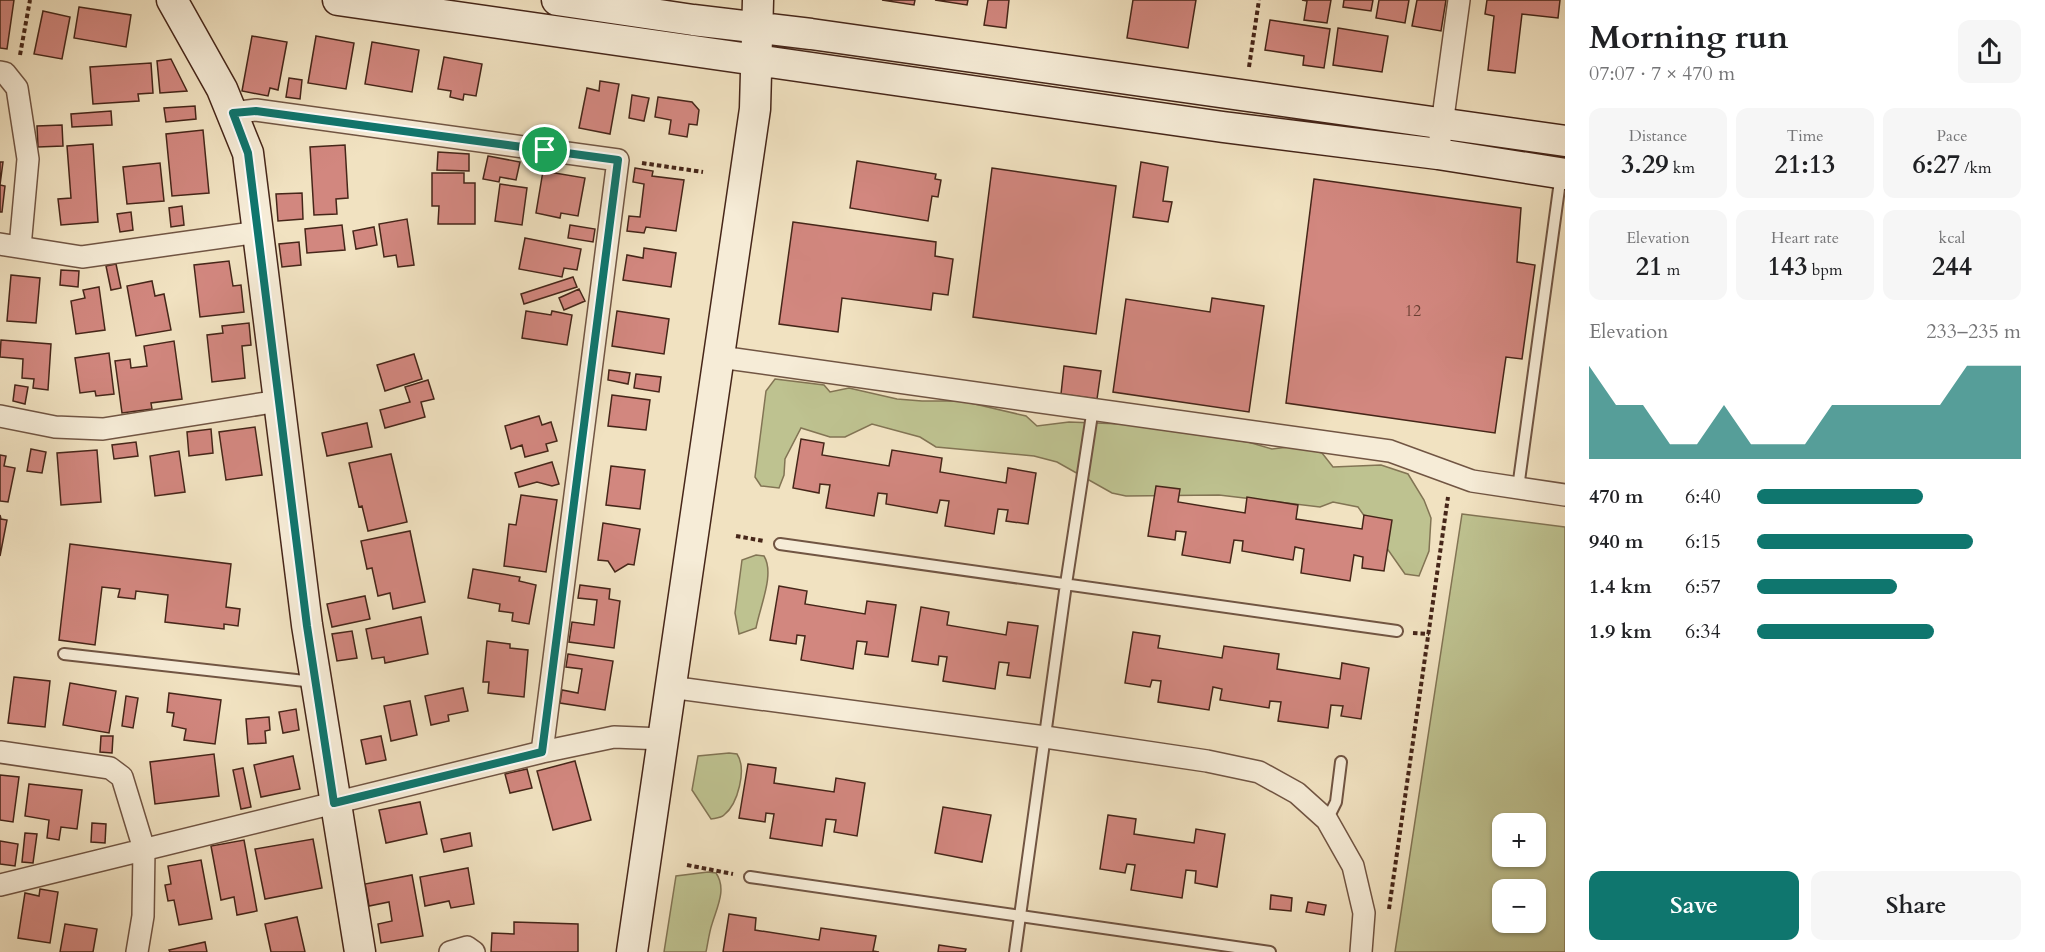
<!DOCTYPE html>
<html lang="en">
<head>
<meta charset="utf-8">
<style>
  :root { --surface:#fff; --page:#f6f6f6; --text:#202124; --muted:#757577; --accent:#0f766e }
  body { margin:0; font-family:Cardo,serif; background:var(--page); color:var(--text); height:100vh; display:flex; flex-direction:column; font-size:22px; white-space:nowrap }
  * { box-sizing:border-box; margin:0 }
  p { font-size:20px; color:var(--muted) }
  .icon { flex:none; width:33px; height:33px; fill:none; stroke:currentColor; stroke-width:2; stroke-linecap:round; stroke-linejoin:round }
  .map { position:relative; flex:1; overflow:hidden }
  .details { display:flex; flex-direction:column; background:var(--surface); width:480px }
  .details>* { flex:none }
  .controls { position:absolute; left:1492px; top:813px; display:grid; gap:12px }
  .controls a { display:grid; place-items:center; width:54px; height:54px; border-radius:12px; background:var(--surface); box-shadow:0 2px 4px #0004; font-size:30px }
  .pin { position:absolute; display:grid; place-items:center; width:51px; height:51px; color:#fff; margin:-26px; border:3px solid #fff; border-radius:50%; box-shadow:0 2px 6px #0007 }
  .round { display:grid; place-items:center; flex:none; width:63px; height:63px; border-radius:12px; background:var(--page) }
  .head { display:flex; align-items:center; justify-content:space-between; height:102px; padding:0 24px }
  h1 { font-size:33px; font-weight:700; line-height:45px }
  .stats { display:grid; grid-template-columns:repeat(3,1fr); gap:9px; height:102px; padding:6px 24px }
  .stats div { display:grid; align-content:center; border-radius:12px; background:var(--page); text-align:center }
  .stats b { font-size:26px; font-weight:700 }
  .stats small { font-size:16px; font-weight:400 }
  .stats p { font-size:16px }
  .chart { height:168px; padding:12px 24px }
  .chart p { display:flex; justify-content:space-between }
  .chart svg { width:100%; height:108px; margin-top:6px; fill:var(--accent); opacity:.7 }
  .button { display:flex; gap:12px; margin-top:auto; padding:12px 24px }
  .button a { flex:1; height:69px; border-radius:12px; background:var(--accent); color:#fff; font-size:24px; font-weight:700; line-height:69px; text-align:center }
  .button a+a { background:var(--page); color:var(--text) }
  ul { padding:0 24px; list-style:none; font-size:20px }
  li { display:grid; grid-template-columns:96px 72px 1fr; align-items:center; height:45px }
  li i { height:15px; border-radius:8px; background:var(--accent) }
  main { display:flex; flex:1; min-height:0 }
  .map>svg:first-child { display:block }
  .green { fill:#bec290; stroke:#827454; stroke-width:1.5; fill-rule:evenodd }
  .building { fill:#d2877f; stroke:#462619; stroke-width:1.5 }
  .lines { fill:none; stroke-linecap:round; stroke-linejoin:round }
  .lane-casing { stroke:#715543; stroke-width:14 }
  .street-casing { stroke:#715543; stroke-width:24 }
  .secondary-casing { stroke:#462619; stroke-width:33 }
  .path { stroke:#462619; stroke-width:4; stroke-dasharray:4.5 3; stroke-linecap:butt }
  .lane { stroke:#f6ecd7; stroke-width:10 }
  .street { stroke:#f6ecd7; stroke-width:21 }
  .secondary { stroke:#f6ecd7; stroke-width:30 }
  .route-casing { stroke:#fff; stroke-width:12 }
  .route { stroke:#0f766e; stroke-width:8 }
  .labels { text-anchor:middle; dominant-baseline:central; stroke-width:4.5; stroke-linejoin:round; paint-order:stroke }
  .number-label { font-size:16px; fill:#693e32 }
</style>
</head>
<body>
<main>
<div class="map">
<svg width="1565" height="952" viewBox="0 0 1565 952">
  <rect width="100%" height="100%" fill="#f1e2c1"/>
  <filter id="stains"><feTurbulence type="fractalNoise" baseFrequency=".00333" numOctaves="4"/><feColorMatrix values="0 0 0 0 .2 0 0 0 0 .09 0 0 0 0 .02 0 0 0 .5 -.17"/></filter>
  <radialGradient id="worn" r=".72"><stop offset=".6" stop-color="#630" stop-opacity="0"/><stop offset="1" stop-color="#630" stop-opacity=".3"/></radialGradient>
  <path class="green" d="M775,379L824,385L830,392L849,388L897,399L922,401H962L1026,416L1037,426L1069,422L1122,424L1248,442L1272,449L1297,446L1322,453L1333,467L1381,465L1408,474L1424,500L1431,518L1429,551L1419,576L1405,574L1358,507L1333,502L1320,507L1219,495L1126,496L1112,493L1057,462L1034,456L936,447L920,437L872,424L845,437H830L801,428L785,459L784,475L779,488L761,486L755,477L766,391Z
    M1462,514L1565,527V952H1395ZM1503,824H1536V856H1503ZM1503,890H1536V922H1503Z
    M756,555L764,556C775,574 760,606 756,628L739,634L735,613L742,560Z
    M729,753L737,754C747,769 738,804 724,815C721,818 716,818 711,819L692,790L698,756Z
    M708,872L716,873C727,889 717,907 712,924C709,933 708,943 706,952H664L676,876Z"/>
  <path class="building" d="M0,0H14L7,49L0,48Z
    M882,0H915L914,5Z
    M935,0H968L967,5Z
    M988,0H1009L1006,28L984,25Z
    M1133,0H1196L1188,48L1127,38Z
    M1302,0H1331L1327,23L1304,20L1307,1Z
    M1344,0H1373L1371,11L1343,7Z
    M1379,0H1409L1405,23L1376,18Z
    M1417,0H1446L1441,31L1412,26Z
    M1487,0H1560L1558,18L1522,14L1515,73L1488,70L1494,16L1485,14Z
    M79,7L131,15L126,47L74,38Z
    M43,11L70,17L62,59L34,54Z
    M1270,20L1330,29L1324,68L1303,65L1304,56L1265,50Z
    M1338,28L1388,36L1382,72L1333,65Z
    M252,36L287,42L278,90L270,88L268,96L242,91Z
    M316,36L354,43L346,89L308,83Z
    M372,42L419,50L412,92L365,84Z
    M444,57L482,64L476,96L464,94L463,100L450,97L451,91L438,89Z
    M171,59L187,91L160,93L157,61Z
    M151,63L153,93L138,94L139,101L93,104L90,67Z
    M289,78L302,80L300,99L286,97Z
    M600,81L619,84L610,134L579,128L587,88L599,91Z
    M632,95L649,98L644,121L629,118Z
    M658,97L692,102L699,110L697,125L689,124L687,137L669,134L671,120L655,117Z
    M195,106L196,119L166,122L164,108Z
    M111,111L112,125L72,127L71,114Z
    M62,125L63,146L38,147L37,126Z
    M203,130L209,193L172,196L166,134Z
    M93,144L98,222L61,225L58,199L71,198L67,146Z
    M345,145L348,198L336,199L337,214L314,215L310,147Z
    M438,152L469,154V171L437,170Z
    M488,156L520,162L516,180L500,177L499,182L483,179Z
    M857,161L936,174L935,179L941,180L938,197L932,196L928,221L850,208Z
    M0,162H3L0,185L5,186L2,212H0Z
    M1141,162L1168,167L1163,201L1172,202L1168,222L1133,217Z
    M160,163L164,201L127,204L123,167Z
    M635,168L653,171L652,176L684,180L676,231L646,227L644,233L627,231L629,216L640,217L644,184L633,182Z
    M992,168L1116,186L1096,334L973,317Z
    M543,171L585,178L578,216L561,213L560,218L536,213Z
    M432,173H464V183H475V224H438L439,206H432Z
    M1314,179L1521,208L1517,262L1535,265L1522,359L1506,357L1495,433L1286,403Z
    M500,184L527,188L522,225L495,221Z
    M302,193L303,219L278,221L276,194Z
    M182,206L184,225L171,227L169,208Z
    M131,212L133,230L120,232L117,214Z
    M407,219L414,265L398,267L396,255L384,257L379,224Z
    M793,222L936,242L935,256L953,259L948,295L933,293L931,310L842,298L838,332L779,324Z
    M342,225L345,250L307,253L305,229Z
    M570,225L595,229L593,242L568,238Z
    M374,227L377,245L356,249L353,231Z
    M525,238L581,249L577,270L564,268L562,277L519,269Z
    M299,242L301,265L282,267L279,244Z
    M644,248L676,253L671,287L623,280L627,255L643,258Z
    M229,261L233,286L241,285L244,312L200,317L194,265Z
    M116,264L121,288L111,290L106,266Z
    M61,270L79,271L78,287L60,285Z
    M11,275L40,278L36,323L7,321Z
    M573,277L577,287L524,304L521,294Z
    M152,281L155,296L164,294L171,330L136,336L127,286Z
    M99,287L105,330L76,334L71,301L85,298L83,290Z
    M579,289L585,301L564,310L559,298Z
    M1212,298L1264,306L1249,412L1113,392L1126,299L1210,312Z
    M526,311L551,315L552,311L572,315L567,345L522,338Z
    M617,311L669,319L664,354L612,346Z
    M249,323L251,345L242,346L245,378L212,382L207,335L223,333L222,326Z
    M1,340L51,344L48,390L33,388L34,379L22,378L23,359L0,357Z
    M174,341L182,399L151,403L152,409L122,413L115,361L130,359L131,368L147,366L144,346Z
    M109,353L114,394L96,396L95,391L80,393L75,358Z
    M414,354L422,379L385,391L377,365Z
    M1064,366L1101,371L1097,399L1061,394Z
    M609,370L630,373L628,384L608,380Z
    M636,374L661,377L659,392L634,388Z
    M428,380L434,399L421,402L425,417L385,428L380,410L410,402L405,387Z
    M15,385L28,387L25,404L13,401Z
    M612,395L650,400L646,430L608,426Z
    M539,416L542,425L551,422L557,441L546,444L548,451L525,457L522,445L511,449L505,426Z
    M367,423L372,447L327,456L322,433Z
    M255,427L262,475L226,480L219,432Z
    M211,429L213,453L189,456L187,432Z
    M801,439L824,443L822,455L889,466L892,450L942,458L940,472L1006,483L1008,468L1036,473L1028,524L1006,521L1008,510L998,509L994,534L945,526L949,501L940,500L937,513L886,504L887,494L878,493L874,516L826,508L830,485L820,484L819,493L793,488Z
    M136,442L138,456L114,459L112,445Z
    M31,449L46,452L42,473L27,471Z
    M97,450L101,502L61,505L57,453Z
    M179,451L185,492L155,496L150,456Z
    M391,454L407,522L368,531L362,506L359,507L349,463Z
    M0,455L6,456L4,466L15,468L8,502L0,501Z
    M552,462L559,484L552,486L537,482L519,487L515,473Z
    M611,466L645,470L640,509L606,505Z
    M1156,486L1180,489L1178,502L1245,513L1247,497L1298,505L1296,519L1362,529L1364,515L1392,520L1384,571L1362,568L1363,557L1354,555L1350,581L1301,573L1304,549L1295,547L1293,560L1242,551L1243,541L1234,540L1230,563L1182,555L1186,532L1176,531L1175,540L1148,536Z
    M521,495L557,500L546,572L504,566L509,524L516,525Z
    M0,515L1,519L7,520L0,556Z
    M603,523L640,529L634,565L628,564L615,572L608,561L598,560Z
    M410,531L425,602L393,609L390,593L378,596L372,568L367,569L361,541Z
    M70,544L231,564L226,607L240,609L238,626L224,624V629L165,622L168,595L136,591L135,599L118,597L120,589L102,587L95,645L59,640Z
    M473,569L520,577L519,581L536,585L529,624L512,621L513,613L499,611L500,604L468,598Z
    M580,585L610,589L609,599L620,601L614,648L569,642L572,622L594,625L597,600L578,598Z
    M779,586L807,591L805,604L865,614L867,601L896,605L888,657L865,654L867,642L857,641L853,669L801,660L805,636L797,635L796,644L770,640Z
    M365,596L370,619L332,627L327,604Z
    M921,607L949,612L947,625L1006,635L1008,622L1038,626L1030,678L1007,675L1009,663L999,662L995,689L943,681L947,657L939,656L938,665L912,661Z
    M421,617L428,654L385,663L384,657L372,659L366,629Z
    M352,631L357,658L337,661L332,634Z
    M1133,632L1160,636L1158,648L1222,658L1224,646L1279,654L1277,669L1340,679L1342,663L1369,668L1361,719L1341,716L1343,706L1331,705L1328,728L1278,721L1281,702L1270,701L1269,708L1220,700L1222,689L1213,687L1209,710L1158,702L1161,681L1152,680L1150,687L1125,683Z
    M487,641L510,644V648L528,650L524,697L488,693L489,682H483Z
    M568,654L613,661L605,710L560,703L562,690L578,693L582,669L566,667Z
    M14,677L50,681L45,727L8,723Z
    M70,683L116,691L109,733L63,725Z
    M463,688L468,711L448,715L449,721L431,725L425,696Z
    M169,693L221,700L215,744L184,740L186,729L172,726L174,713L167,712Z
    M126,696L138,698L133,728L122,726Z
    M410,701L417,735L391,741L384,706Z
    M296,709L299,730L283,733L279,712Z
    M269,717L270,730L265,731L266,743L248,744L246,719Z
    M101,736H113L112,753L100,752Z
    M381,736L386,760L366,764L361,740Z
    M214,754L219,796L155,804L150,762Z
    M293,756L300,789L261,797L254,765Z
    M575,761L591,820L553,830L537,771Z
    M748,764L776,768L774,783L834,792L836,778L865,783L857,836L834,832L836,820L826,819L822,846L770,838L774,814L766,813L765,822L739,818Z
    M243,768L251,807L241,809L233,770Z
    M527,769L532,788L510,793L505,774Z
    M0,775L19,777L13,822L0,820Z
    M29,784L82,790L77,829L61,827L59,840L47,838L49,820L25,816Z
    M420,802L427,834L386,843L379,810Z
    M943,807L991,815L982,862L935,853Z
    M1108,815L1136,819L1134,834L1194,843L1196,829L1225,834L1217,887L1195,883L1196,871L1186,870L1182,898L1131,890L1135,865L1127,864L1125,873L1100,869Z
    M92,823L106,824L105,843L91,842Z
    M25,833L37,834L33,863L22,862Z
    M470,833L472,846L444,852L441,839Z
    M313,839L322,888L265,899L255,849Z
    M244,840L257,911L237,915L234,897L221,900L211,846Z
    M0,841L18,844L15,866L0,864Z
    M201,860L212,919L179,925L174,900L168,901L165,885L171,884L168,866Z
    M468,868L474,904L451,908L449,901L425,906L420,877Z
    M412,875L423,936L381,943L378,924L392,921L389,902L369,906L365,884Z
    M40,889L58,892L50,943L18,938L25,893L39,896Z
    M1271,895L1292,898L1291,911L1270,909Z
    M1308,902L1326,905L1324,915L1306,912Z
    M729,914L756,918L755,930L819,940L821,928L876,936L873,951L879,952H723Z
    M297,917L305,952H271L265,924Z
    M514,922L578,924V952H491L492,933L514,934Z
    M65,924L97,929L93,952H60Z
    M205,942L207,952H170L169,950Z
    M939,945L966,949L965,952H938Z"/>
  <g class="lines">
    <defs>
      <path id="lane" d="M1518,488L1561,174
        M780,544L1397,631
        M64,654L314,682
        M1327,820L1336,802L1341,762
        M750,877L1270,952
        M1015,952L1066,584L1093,408"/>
      <path id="street" d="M0,72L5,73L17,88L28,159L20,247
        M233,113L256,110L618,160L542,752
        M1438,154L1459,0
        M0,244L82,257L258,232
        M720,357L1390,451L1472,481L1565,495
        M0,416L55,427L103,429L279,401
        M670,687L1045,737L1207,761L1259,772L1297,793L1327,820L1353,866L1364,913L1361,952
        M0,752L110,768L122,777L144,849L143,916L137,952
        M0,885L542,752L614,737L663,739
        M450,952L467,947L474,952"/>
      <path id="secondary" d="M172,0L222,89L248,153L307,625L360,952
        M338,0L1223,127L1438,154L1565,174
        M557,0L693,20L811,34L1565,141
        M632,952L755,109L758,0"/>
    </defs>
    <use href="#lane" class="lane-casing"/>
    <use href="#street" class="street-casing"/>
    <use href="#secondary" class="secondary-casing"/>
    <path class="path" d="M20,55L30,0
      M1249,67L1259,0
      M642,163L703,172
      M736,536L764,541
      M1413,633L1429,634
      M687,865L733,874
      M1389,909L1448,497"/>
    <use href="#lane" class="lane"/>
    <use href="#street" class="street"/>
    <use href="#secondary" class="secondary"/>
  </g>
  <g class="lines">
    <defs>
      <path id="route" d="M256,111L618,160L542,752L334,803L307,626L248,153L233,113Z"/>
    </defs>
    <use href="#route" class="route-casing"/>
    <use href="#route" class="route"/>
  </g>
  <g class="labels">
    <g class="number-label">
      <text x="1413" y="311">12</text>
    </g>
  </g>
  <rect width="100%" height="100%" filter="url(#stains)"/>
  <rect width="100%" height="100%" fill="url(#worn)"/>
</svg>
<div class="controls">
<a>+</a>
<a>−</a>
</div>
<div class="pin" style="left:545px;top:150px;background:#1e9e55"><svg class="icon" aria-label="arrive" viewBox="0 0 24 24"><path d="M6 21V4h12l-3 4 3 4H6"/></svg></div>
</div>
<section class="details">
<div class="head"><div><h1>Morning run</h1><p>07:07 · 7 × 470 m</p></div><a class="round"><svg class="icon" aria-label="share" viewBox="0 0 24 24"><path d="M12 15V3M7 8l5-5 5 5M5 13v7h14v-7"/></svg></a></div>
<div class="stats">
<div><p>Distance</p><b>3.29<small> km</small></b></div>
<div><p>Time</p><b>21:13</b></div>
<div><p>Pace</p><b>6:27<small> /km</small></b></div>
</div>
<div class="stats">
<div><p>Elevation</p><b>21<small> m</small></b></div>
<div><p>Heart rate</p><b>143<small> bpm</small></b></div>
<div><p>kcal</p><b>244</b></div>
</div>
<div class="chart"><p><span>Elevation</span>233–235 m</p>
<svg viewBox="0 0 160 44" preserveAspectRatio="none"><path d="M0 44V6L10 22L20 22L30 38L40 38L50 22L60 38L70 38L80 38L90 22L100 22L110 22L120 22L130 22L140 6L150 6L160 6V44z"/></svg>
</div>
<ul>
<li><b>470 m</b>6:40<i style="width:63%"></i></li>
<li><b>940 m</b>6:15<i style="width:82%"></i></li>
<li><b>1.4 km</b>6:57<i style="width:53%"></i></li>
<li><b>1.9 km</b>6:34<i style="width:67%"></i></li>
</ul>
<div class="button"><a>Save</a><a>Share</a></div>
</section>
</main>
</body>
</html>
